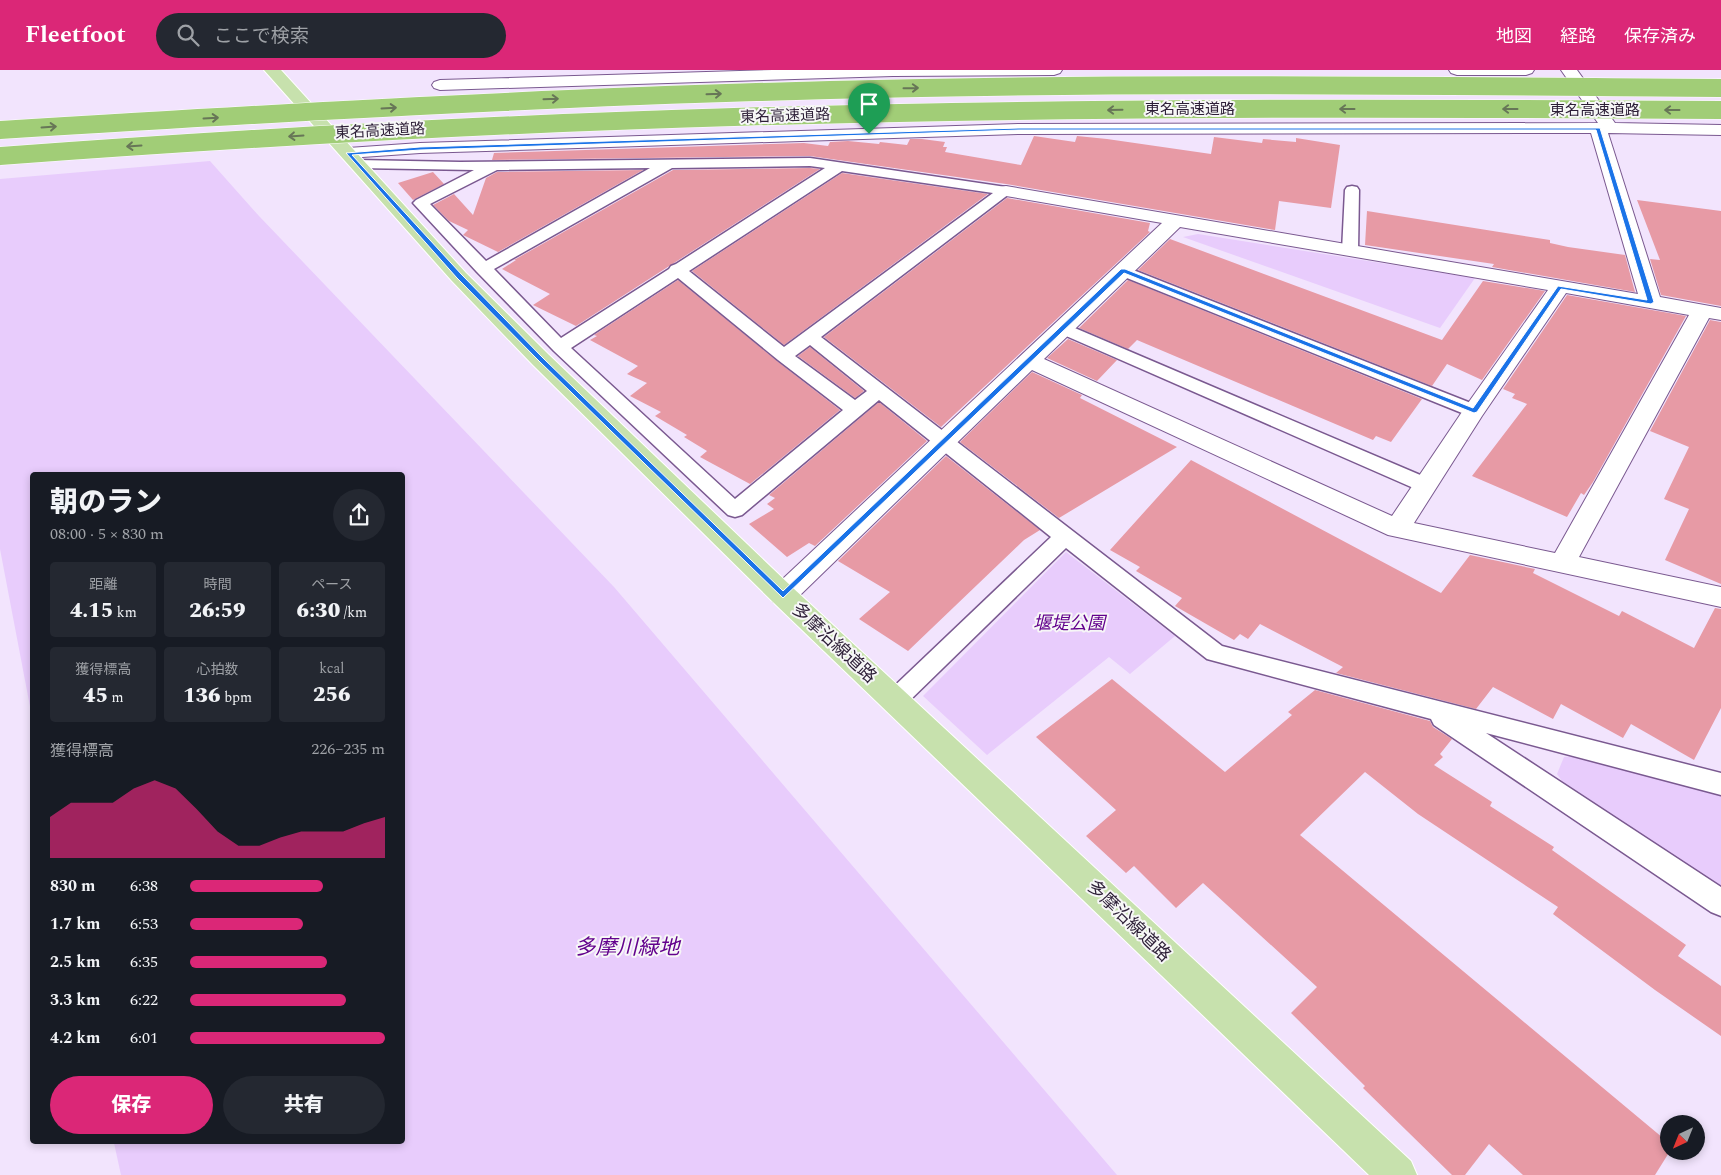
<!DOCTYPE html>
<html lang="ja">
<head>
<meta charset="utf-8">
<style>
  :root { --surface:#171b24; --page:#242831; --text:#f1f3f6; --muted:#9ea1a6; --accent:#db2777 }
  body { margin:0; font-family:Spectral,"Noto Sans JP",serif; background:var(--page); color:var(--text); height:100vh; display:flex; flex-direction:column; font-size:19px; white-space:nowrap }
  * { box-sizing:border-box; margin:0 }
  p { font-size:16px; color:var(--muted) }
  .icon { flex:none; width:28px; height:28px; fill:none; stroke:currentColor; stroke-width:2; stroke-linecap:round; stroke-linejoin:round }
  .map { position:relative; flex:1; overflow:hidden }
  .side { position:absolute; left:30px; top:402px; width:375px; height:672px; display:flex; flex-direction:column; background:var(--surface); border-radius:5px; box-shadow:0 2px 8px #0003 }
  .side>* { flex:none }
  .needle { width:32px; rotate:223deg }
  .controls { position:absolute; left:1660px; top:1045px; display:grid; gap:10px }
  .controls a { display:grid; place-items:center; width:45px; height:45px; border-radius:50%; background:var(--surface); box-shadow:0 2px 8px #0003; font-size:25px }
  .pin { position:absolute; display:grid; place-items:center; width:42px; height:42px; color:#fff; margin:-51px -21px; border-radius:50% 50% 50% 0; rotate:-45deg; box-shadow:0 0 5px #0007 }
  .pin .icon { rotate:45deg }
  .round { display:grid; place-items:center; flex:none; width:52px; height:52px; border-radius:26px; background:var(--page) }
  .overview { display:flex; align-items:center; justify-content:space-between; height:85px; padding:0 20px }
  h1 { font-size:28px; font-weight:800; line-height:38px }
  .figures { display:grid; grid-template-columns:repeat(3,1fr); gap:8px; height:85px; padding:5px 20px }
  .figures div { display:grid; align-content:center; border-radius:5px; background:var(--page); text-align:center }
  .figures b { font-size:21px; font-weight:800 }
  .figures small { font-size:14px; font-weight:400 }
  .figures p { font-size:14px }
  .chart { height:140px; padding:10px 20px }
  .chart p { display:flex; justify-content:space-between }
  .chart svg { width:100%; height:90px; margin-top:5px; fill:var(--accent); opacity:.7 }
  .button { display:flex; gap:10px; margin-top:auto; padding:10px 20px }
  .button a { flex:1; height:58px; border-radius:30px; background:var(--accent); color:#fff; font-size:20px; font-weight:800; line-height:58px; text-align:center }
  .button a+a { background:var(--page); color:var(--text) }
  ul { padding:0 20px; list-style:none; font-size:16px }
  li { display:grid; grid-template-columns:80px 60px 1fr; align-items:center; height:38px }
  li i { height:12px; border-radius:6px; background:var(--accent) }
  header { display:flex; align-items:center; gap:30px; box-sizing:border-box; height:70px; padding:0 25px; background:var(--accent); color:#fff }
  header strong { font-size:24px }
  nav { display:flex; gap:28px; margin-inline-start:auto; font-size:18px }
  .search { width:350px; height:45px; background:var(--page); display:flex; align-items:center; gap:12px; box-sizing:border-box; padding:0 18px; border-radius:28px; color:var(--muted); font-size:19px }
  .map>svg:first-child { display:block }
  .green { fill:#e8ccfc }
  .building { fill:#e79aa5 }
  .lines { fill:none; stroke-linecap:round; stroke-linejoin:round }
  .lane-casing { stroke:#7a5990; stroke-width:3 }
  .street-casing { stroke:#7a5990; stroke-width:2 }
  .primary-casing { stroke:#fff; stroke-width:2 }
  .lane { fill:#fff; fill-rule:evenodd }
  .street { fill:#fff; fill-rule:evenodd }
  .primary { fill:#c7e1ad; fill-rule:evenodd }
  .highway-bridge-casing { stroke:#fff; stroke-width:19; stroke-linecap:butt }
  .highway-bridge { stroke:#a1cd77; stroke-width:18 }
  .oneway { stroke:#677657 }
  .route { fill:#1a73e8; stroke:#fff; fill-rule:evenodd }
  .labels { text-anchor:middle; dominant-baseline:central; stroke-width:4; stroke-linejoin:round; paint-order:stroke }
  .far-street-label { font-size:15px; fill:#2d1f37; stroke:#f7f7f7 }
  .park-label { font-size:18px; font-style:italic; fill:#63028d; stroke:#f7f7f7 }
  .street-label { font-size:18px; fill:#2d1f37; stroke:#f7f7f7 }
  .near-park-label { font-size:21px; font-style:italic; fill:#63028d; stroke:#f7f7f7 }
</style>
</head>
<body>
<header>
<strong>Fleetfoot</strong>
<div class="search"><svg class="icon" aria-label="search" viewBox="0 0 24 24"><circle cx="10" cy="10" r="6"/><path d="M15 15l6 6"/></svg>ここで検索</div>
<nav><a>地図</a><a>経路</a><a>保存済み</a></nav>
</header>
<div class="map">
<svg width="1721" height="1105" viewBox="0 0 1721 1105">
  <rect width="100%" height="100%" fill="#f2e4fd"/>
  <path class="green" d="M210,91L259,146L614,517L1117,1105H121L114,1073L402,1072V405H32V647L0,479V109Z
    M1198,164L1475,208L1440,258L1183,167Z
    M1066,482L1175,566L1130,604L1109,587L987,685L923,626Z
    M1576,686L1721,723V817L1562,711L1557,704L1564,687Z"/>
  <path class="building" d="M1034,66L1075,72L1077,66L1107,69L1211,84L1214,67L1262,73L1263,69L1296,72V68L1340,75L1331,138L1279,131L1275,160L1006,114L810,86L492,90L494,83L804,73L828,76L830,72L848,71L879,74L880,72L907,75L910,69H922L945,72L943,77H947L945,82L1021,95Z
    M810,98L820,99L576,256L533,235L550,224L502,199L516,190H514L673,100Z
    M643,100L498,182L463,165L468,160L449,151L433,135L454,124L473,145L486,108L497,102Z
    M433,102L444,114L413,130L398,113Z
    M842,103L988,124L784,275L692,201Z
    M1007,128L1150,153L1148,161L1150,162L941,357L824,267Z
    M1637,130L1721,141V236L1661,225L1650,189L1660,190Z
    M1367,141L1550,170V173L1568,177L1625,185L1635,222L1492,197L1494,194L1365,175Z
    M1170,169L1442,270L1483,211L1545,221L1482,310L1447,294L1432,316L1138,200Z
    M678,210L777,291L840,340L750,414L700,387L707,381L684,367L687,365L655,346L661,342L630,326L647,313L627,304L638,296L590,270L597,266L594,265Z
    M1128,210L1422,329L1391,372L1376,366L1373,370L1137,270L1128,279L1079,258Z
    M1567,225L1686,246L1593,412L1584,425L1581,423L1567,447L1472,406L1527,334L1512,328L1515,324L1503,319Z
    M1710,250L1721,252V514L1665,490L1689,439L1664,429L1689,377L1650,361Z
    M1068,269L1117,290L1097,311L1047,288Z
    M810,277L864,321L855,328L798,286Z
    M1032,302L1082,325L1080,328L1177,377L1059,448L960,372Z
    M879,332L927,371L815,476L809,473L787,487L749,454L774,439L767,434L775,428L769,425Z
    M946,386L1040,460L1024,470L908,581L859,549L890,522L838,491Z
    M1191,390L1441,523L1470,485L1535,499L1533,503L1619,546L1622,541L1694,578L1715,538L1721,539V638L1694,690L1631,654L1623,668L1561,634L1553,649L1493,617L1476,639L1336,603L1343,597L1260,554L1248,569L1240,564L1234,570L1175,536L1182,528L1136,501L1140,497L1110,480Z
    M1112,609L1225,702L1292,645L1288,642L1315,620L1430,651L1433,657L1452,669L1440,684L1443,687L1434,695L1492,732L1490,736L1554,777L1552,780L1686,875L1678,886L1721,916V966L1655,920L1553,844L1558,837L1418,744L1365,702L1300,765L1669,1073L1670,1081L1655,1105H1523L1489,1074L1465,1105H1452L1363,1018L1365,1016L1291,943L1317,917L1203,813L1176,838L1134,796L1126,803L1086,766L1116,740L1036,667Z"/>
  <g class="lines">
    <defs>
      <path id="lane" d="M810,88L1006,117L1011,118L1013,121L821,267L1222,576L1721,703V725L1486,663L1721,817V846L1711,842L1434,655L1431,649L1207,589L1066,478L903,637L895,640L887,637L883,630L887,623L1051,467L879,330L742,445L735,447L728,445L554,281L477,202L413,133L416,130L474,100L358,98L353,97L351,94L353,91L358,90L460,92ZM810,96L825,98L676,194L671,196L669,199L561,268L494,199L672,98ZM650,98L486,191L430,134L497,100ZM842,101L993,123L784,277L689,201ZM678,208L778,290L843,340L735,429L571,278ZM810,275L867,321L855,330L795,286Z
        M1352,116L1357,117L1359,120L1358,181L1356,184H1344L1342,181L1345,120L1347,117Z
        M1123,196L1481,337L1483,341L1481,345L1474,347L1467,345L1117,204L1115,201L1117,198Z
        M1063,253L1432,410L1435,415L1432,420L1425,422L1418,420L1057,262L1054,258L1057,254Z"/>
      <path id="street" d="M773,0H1062L1060,3L1054,5L893,6L440,20L434,18L432,15L434,12L440,10Z
        M1449,0H1534L1532,3L1526,5H1457L1451,3Z
        M1561,0H1577L1615,53L1721,55V65L1608,63L1660,227L1721,238V250L1709,248L1579,487L1721,517V537L1388,465L1032,300L793,532L783,535L773,532L770,525L773,518L1162,153L1006,126L1000,125L997,121L1000,117L1006,116L1638,224L1591,63L1019,64L420,83L348,88L342,87L339,83L342,79L348,78L420,73L1019,54L1598,53ZM1180,157L1548,220L1466,336L1392,446L1044,289ZM1566,223L1689,245L1555,483L1414,453L1482,346Z"/>
      <path id="primary" d="M264,0H281L466,203L549,285L793,518L1411,1091L1417,1105H1369L773,532L533,295L452,211Z"/>
    </defs>
    <use href="#lane" class="lane-casing"/>
    <use href="#street" class="street-casing"/>
    <use href="#primary" class="primary-casing"/>
    <use href="#lane" class="lane"/>
    <use href="#street" class="street"/>
    <use href="#primary" class="primary"/>
    <defs>
      <path id="highway-bridge" d="M0,60C276,43 553,27 830,20C1127,12 1424,16 1721,18
        M0,86C245,68 489,54 734,47C1063,37 1392,38 1721,40"/>
    </defs>
    <use href="#highway-bridge" class="highway-bridge-casing"/>
    <use href="#highway-bridge" class="highway-bridge"/>
  </g>
  <defs><path id="oneway-shaft" d="M-6 0H5M1.5-3L5.5 0L1.5 3" fill="none" stroke-width="1.6" stroke-linecap="round" stroke-linejoin="round" transform="scale(1.25)"/></defs>
  <g class="oneway">
    <use href="#oneway-shaft" transform="translate(911 18) rotate(-1)"/>
    <use href="#oneway-shaft" transform="translate(714 24) rotate(-2)"/>
    <use href="#oneway-shaft" transform="translate(551 29) rotate(-2)"/>
    <use href="#oneway-shaft" transform="translate(389 38) rotate(-3)"/>
    <use href="#oneway-shaft" transform="translate(1347 39) rotate(180)"/>
    <use href="#oneway-shaft" transform="translate(1510 39) rotate(180)"/>
    <use href="#oneway-shaft" transform="translate(1115 40) rotate(179)"/>
    <use href="#oneway-shaft" transform="translate(1672 40) rotate(-180)"/>
    <use href="#oneway-shaft" transform="translate(211 48) rotate(-3)"/>
    <use href="#oneway-shaft" transform="translate(49 57) rotate(-4)"/>
    <use href="#oneway-shaft" transform="translate(296 66) rotate(176)"/>
    <use href="#oneway-shaft" transform="translate(134 76) rotate(176)"/>
  </g>
  <path class="route" d="M1019,58H1600L1654,232L1651,234L1561,219L1477,342L1474,343L1124,203L783,528L539,291L457,208L346,83L420,77ZM1019,60H1596L1647,230L1558,216L1473,338L1125,199H1121L783,521L543,288L462,205L352,85L420,80Z"/>
  <g class="labels">
    <g class="far-street-label">
      <text x="1190" y="39">東名高速道路</text>
      <text x="1595" y="40">東名高速道路</text>
      <text transform="translate(785 46) rotate(-2)">東名高速道路</text>
      <text transform="translate(380 61) rotate(-3)">東名高速道路</text>
    </g>
    <g class="park-label">
      <text x="1069" y="553">堰堤公園</text>
    </g>
    <g class="street-label">
      <text transform="translate(834 573) rotate(43)">多摩沿線道路</text>
      <text transform="translate(1129 851) rotate(44)">多摩沿線道路</text>
    </g>
    <g class="near-park-label">
      <text x="627" y="878">多摩川緑地</text>
    </g>
  </g>
</svg>
<div class="controls">
<a><svg class="needle" viewBox="-14 -14 28 28"><path d="M0-13l5 13h-10z" fill="#e53935"/><path d="M0 13l5-13h-10z" fill="#9ea1a6"/></svg></a>
</div>
<div class="pin" style="left:869px;top:64px;background:#1e9e55"><svg class="icon" aria-label="arrive" viewBox="0 0 24 24"><path d="M6 21V4h12l-3 4 3 4H6"/></svg></div>
<section class="side">
<div class="overview"><div><h1>朝のラン</h1><p>08:00 · 5 × 830 m</p></div><a class="round"><svg class="icon" aria-label="share" viewBox="0 0 24 24"><path d="M12 15V3M7 8l5-5 5 5M5 13v7h14v-7"/></svg></a></div>
<div class="figures">
<div><p>距離</p><b>4.15<small> km</small></b></div>
<div><p>時間</p><b>26:59</b></div>
<div><p>ペース</p><b>6:30<small> /km</small></b></div>
</div>
<div class="figures">
<div><p>獲得標高</p><b>45<small> m</small></b></div>
<div><p>心拍数</p><b>136<small> bpm</small></b></div>
<div><p>kcal</p><b>256</b></div>
</div>
<div class="chart"><p><span>獲得標高</span>226–235 m</p>
<svg viewBox="0 0 160 44" preserveAspectRatio="none"><path d="M0 44V24L10 17L20 17L30 17L40 10L50 6L60 10L70 20L80 31L90 38L100 38L110 34L120 31L130 31L140 31L150 27L160 24V44z"/></svg>
</div>
<ul>
<li><b>830 m</b>6:38<i style="width:68%"></i></li>
<li><b>1.7 km</b>6:53<i style="width:58%"></i></li>
<li><b>2.5 km</b>6:35<i style="width:70%"></i></li>
<li><b>3.3 km</b>6:22<i style="width:80%"></i></li>
<li><b>4.2 km</b>6:01<i style="width:100%"></i></li>
</ul>
<div class="button"><a>保存</a><a>共有</a></div>
</section>
</div>
</body>
</html>
